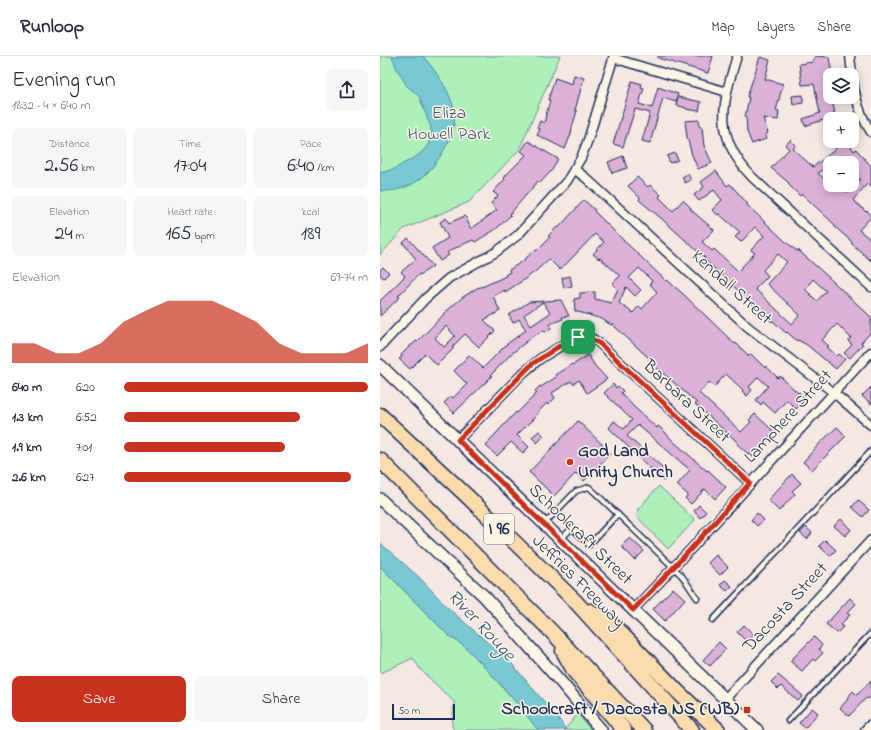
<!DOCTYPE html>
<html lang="en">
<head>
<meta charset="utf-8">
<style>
  :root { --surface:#fff; --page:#f6f6f7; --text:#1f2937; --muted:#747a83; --line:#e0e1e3; --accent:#c8321e }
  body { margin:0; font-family:"Indie Flower",sans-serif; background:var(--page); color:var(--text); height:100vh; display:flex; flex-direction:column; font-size:15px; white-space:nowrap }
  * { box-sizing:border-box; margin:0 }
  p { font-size:13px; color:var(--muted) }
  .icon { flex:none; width:22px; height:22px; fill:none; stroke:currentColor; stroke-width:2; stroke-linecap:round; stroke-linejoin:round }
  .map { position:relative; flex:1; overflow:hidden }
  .details { display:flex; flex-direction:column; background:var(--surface); width:380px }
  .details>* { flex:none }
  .buttons { position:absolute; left:443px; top:12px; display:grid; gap:8px }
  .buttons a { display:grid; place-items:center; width:36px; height:36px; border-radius:8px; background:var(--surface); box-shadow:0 2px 10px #0003; font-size:20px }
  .scale { position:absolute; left:12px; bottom:10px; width:63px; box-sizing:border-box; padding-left:4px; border:2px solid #1b2f5e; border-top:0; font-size:11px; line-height:14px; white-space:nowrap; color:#1b2f5e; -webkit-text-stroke:3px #fcf5e5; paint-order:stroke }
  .pin { position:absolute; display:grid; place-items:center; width:34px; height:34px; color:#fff; margin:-17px; border-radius:8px; box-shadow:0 2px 6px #0006 }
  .round { display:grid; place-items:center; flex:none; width:42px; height:42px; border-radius:8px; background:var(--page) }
  .headline { display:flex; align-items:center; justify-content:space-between; height:68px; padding:0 12px }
  h1 { font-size:22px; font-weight:600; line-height:30px }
  .metrics { display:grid; grid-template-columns:repeat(3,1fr); gap:6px; height:68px; padding:4px 12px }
  .metrics div { display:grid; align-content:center; border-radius:8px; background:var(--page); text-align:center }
  .metrics b { font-size:20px; font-weight:600 }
  .metrics small { font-size:11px; font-weight:400 }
  .metrics p { font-size:11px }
  .chart { height:112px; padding:8px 12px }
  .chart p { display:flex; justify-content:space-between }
  .chart svg { width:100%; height:72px; margin-top:4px; fill:var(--accent); opacity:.7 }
  .action { display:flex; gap:8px; margin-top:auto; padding:8px 12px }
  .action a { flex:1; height:46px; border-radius:8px; background:var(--accent); color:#fff; font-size:16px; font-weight:600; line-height:46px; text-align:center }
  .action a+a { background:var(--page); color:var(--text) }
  ul { padding:0 12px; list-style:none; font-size:13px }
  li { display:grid; grid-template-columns:64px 48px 1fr; align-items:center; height:30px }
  li i { height:10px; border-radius:5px; background:var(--accent) }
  header { display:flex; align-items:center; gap:24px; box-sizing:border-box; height:56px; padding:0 20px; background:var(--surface); border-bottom:1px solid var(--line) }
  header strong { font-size:19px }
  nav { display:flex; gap:22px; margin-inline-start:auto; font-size:14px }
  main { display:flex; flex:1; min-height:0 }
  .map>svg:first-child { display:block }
  .green { fill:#adf0ba; stroke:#64908c }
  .water { fill:#79c9d4; stroke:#538ba5 }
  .building { fill:#dbb1d7; stroke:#1b2f5e; fill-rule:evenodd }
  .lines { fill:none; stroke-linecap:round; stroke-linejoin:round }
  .lane-casing { stroke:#1b2f5e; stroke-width:7 }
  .street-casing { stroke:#1b2f5e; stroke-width:11 }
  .secondary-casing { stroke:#1b2f5e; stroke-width:14 }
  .highway-casing { stroke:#1b2f5e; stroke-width:17 }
  .lane { stroke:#fcf5e5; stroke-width:4 }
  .street { stroke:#fcf5e5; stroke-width:8 }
  .secondary { stroke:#fcf5e5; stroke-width:11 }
  .highway { stroke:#fcdcac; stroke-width:14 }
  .route-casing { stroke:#fff; stroke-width:8 }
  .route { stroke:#c8321e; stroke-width:5 }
  .poi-dot { fill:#c8321e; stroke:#fcf5e5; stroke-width:1.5 }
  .labels { text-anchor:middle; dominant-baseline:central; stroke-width:3; stroke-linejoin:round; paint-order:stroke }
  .shield { fill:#fcf5e5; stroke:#5e6a86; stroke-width:1 }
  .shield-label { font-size:17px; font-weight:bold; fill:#1b2f5e }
  .park-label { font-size:18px; fill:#385670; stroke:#fcf5e5 }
  .street-label { font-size:18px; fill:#1b2f5e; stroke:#fcf5e5 }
  .poi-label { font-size:18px; font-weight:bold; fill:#1b2f5e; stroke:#fcf5e5; text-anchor:start }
  .water-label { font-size:19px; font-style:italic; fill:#32567c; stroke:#fcf5e5 }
</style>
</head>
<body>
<header>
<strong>Runloop</strong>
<nav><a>Map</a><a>Layers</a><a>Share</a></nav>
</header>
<main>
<section class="details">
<div class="headline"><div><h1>Evening run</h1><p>18:32 · 4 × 640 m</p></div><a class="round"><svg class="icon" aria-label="share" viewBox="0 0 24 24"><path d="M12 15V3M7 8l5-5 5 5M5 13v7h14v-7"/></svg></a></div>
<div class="metrics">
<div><p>Distance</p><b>2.56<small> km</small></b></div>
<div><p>Time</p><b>17:04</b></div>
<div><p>Pace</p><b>6:40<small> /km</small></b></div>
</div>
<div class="metrics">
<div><p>Elevation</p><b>24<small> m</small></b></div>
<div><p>Heart rate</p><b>165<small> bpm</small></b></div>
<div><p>kcal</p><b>189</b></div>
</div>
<div class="chart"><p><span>Elevation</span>69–74 m</p>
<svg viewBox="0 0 160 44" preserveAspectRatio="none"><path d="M0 44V32L10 32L20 38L30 38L40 32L50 19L60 12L70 6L80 6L90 6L100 12L110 19L120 32L130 38L140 38L150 38L160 32V44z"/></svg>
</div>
<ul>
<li><b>640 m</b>6:20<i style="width:100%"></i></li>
<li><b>1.3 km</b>6:52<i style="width:72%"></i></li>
<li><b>1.9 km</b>7:01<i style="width:66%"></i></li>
<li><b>2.6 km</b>6:27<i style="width:93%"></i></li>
</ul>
<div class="action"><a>Save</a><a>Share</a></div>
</section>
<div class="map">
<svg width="491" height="674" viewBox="0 0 491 674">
  <rect width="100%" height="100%" fill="#f5e7e2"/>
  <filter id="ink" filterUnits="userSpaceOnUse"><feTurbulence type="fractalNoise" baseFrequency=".025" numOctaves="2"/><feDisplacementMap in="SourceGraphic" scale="8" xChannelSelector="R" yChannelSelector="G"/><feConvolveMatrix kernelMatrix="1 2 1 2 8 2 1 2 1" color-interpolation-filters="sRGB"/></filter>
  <g filter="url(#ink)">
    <path class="green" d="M0,0H180L139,94L89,146L24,173L0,199Z
      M279,430L315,464L288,493L257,461L258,453Z
      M0,510L68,579L84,590L101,607L142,653L158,674H75L72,671L74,646L41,614L33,602L3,616H0Z
      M198,658L211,674H184Z"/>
    <path class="water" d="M12,0H43C54,13 72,37 74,55C76,69 72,80 65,92C51,118 32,136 0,135V117L14,113L37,100L46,92L51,83V72L39,40L27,30L17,13Z
      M0,487L39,521L67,551L131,607L178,662L186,674H158L142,653L101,607L84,590L68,579L0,510Z"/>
    <path class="building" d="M278,0H333L328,17L278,2Z
      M435,0L449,1L452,19H450V46H452L455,56H453L456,63H450V81L443,64L425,70L423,63L440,57L434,28L422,29L419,8L433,6V3L435,2Z
      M380,1L390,4L385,23L403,28L396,55H399L398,64L383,62L388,77L385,79L386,83L372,88L367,76L366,61H365L369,41H367Z
      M194,19L204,22L195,54L197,55L192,71L191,78L185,93L157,79L160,73L157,72L160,65L164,67L170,44H168L175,22L192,28Z
      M252,25L262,28L261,31L264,32L259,48L272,52L278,31L298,38L296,46L283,42L270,87L262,85L270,57L255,53L243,91L233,88Z
      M423,39V47L413,49L412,40Z
      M298,41L321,46L319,55L306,53V52L296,49Z
      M319,64L320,71H322L324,90L332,107L318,113L312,99L307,81L305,65Z
      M411,84L416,89L413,93L433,111L456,93L450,85H467L474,95L476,93L491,110V131L487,128L473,144L486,156L487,155L491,159V161L479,174L491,184V205L471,187L472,186L454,170L455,169L422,138L420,140L408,128L409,127L391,112L409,93L405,89ZM462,99L468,107H472V112L479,119L477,121L480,123L468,137L459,129H450L438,117Z
      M148,85L178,103L172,114L160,127L158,125L130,158L131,159L116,173L95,186L93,184L71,194L67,197L69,199L60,205L52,192L68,182L60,166L66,162L69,167L85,160L91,173L117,154L111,147L118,140L113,136L125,123L124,122L127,118L146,99L141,95Z
      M295,97L298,104L290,107L287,100Z
      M243,100L247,112L232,117L228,106Z
      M336,115L347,130L350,128L367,147V149L406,186L417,195L418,194L446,219L491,261V276L481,287L483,288L470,302L464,297L472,289L468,285L471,282L457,268L442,284L449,290L447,291L457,300L459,298L465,303L456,313L427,289L418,284L417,285L407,276L406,277L393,265L392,266L324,203L325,202L282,163L259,144L260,142L248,130L257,121L268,131L270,129L281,139L279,141L293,155L303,144L311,152L310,153L334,174L322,186L332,195L334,193L358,215L375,197L371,194L384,180L375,171L361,186L355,181L360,176L339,158L338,159L332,154L342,144L334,134L319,145L314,139L324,131L321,126ZM398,198L407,206L387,228L420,259L412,268L375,233L388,220L383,214ZM433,223L446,235L437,245L425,233Z
      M308,118L311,124L305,127L302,121Z
      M204,144L215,154L214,155L237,178L286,225L287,224L302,237L355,288L356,287L369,300L371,298L385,312L386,310L398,322L400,320L418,337L419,336L426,343L416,353L407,344L395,357L383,346L381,349L376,344L388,330L378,321L369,331L372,334L367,340L362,335L363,334L346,318L334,331L329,326L319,337L361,376L371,366L369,364L375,358L394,376L373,401L369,397L368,398L357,388L358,387L354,383L315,348L317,347L277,312L270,305L271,304L232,268L231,269L222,263L195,255L194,243L200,242V237L215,236V243L231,247L238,233L232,228L240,220L220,202L219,203L213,198L224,186L215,178L192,202L180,214L169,203L156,215L142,225L125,236V234L113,240L120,255L104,264L115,275L99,291L85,278L72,291L74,292L57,309L45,298L30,313L19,303L22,301L21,299L31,289H32L36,285L37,286L69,253L83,241L97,232L104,230L126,220L125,219L130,216L129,214L143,205L155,194L156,195L170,181L168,180L177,171L178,172L182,168ZM259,212L272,225L270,228L277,236L262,253L259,250L253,257L239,247L246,231L255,240L261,234L249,222ZM66,270L75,280L64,291L55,282Z
      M28,182L53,210L40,219L39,218L18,240L20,241L0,260V245L25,220L21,216L36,203L23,187Z
      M3,211L9,217L4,222L0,219V214Z
      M190,220L192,230L184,232L182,222Z
      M181,244L189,260L182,261L183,263L170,268L171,272L165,276L164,274L151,282L131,298L111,319L112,320L74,357L64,347L71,340L73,342L87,328L74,315L89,299L103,312L127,288L146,274L139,263L133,267L129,259L149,246ZM163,246L170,257L151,270L144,259Z
      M208,299L215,310L227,323L207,337L199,324L193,328L191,325L172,337L175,342L168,349L167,347L157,357L158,358L137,379L149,391L143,397L131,386L117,400L106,390L110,385H109L136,356L137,357L157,337L155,335L160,330L161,331L176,321L175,319L192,308L193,309Z
      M233,328L236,332L238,330L243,335L241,337L254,351L277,372L278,370L284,375L293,385L327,415L328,414L346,431L335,443L325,433L311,448L305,442L308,439L297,429L310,414L259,370L258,369L247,380L290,418L283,425L229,372L234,365L244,373L252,364L224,337Z
      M491,331V348L482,340Z
      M198,365L231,397L204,425L196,417L174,440L149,416Z
      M457,371L466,380L432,414L423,406L441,386Z
      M159,375L164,380L157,387L152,381Z
      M412,418L421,427L412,435L415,438L399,455L388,444Z
      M478,444L489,454L483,461L472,451Z
      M319,449L326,456L320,462L314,455Z
      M377,457L384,464L377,470L371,464Z
      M461,463L471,474L465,480L454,470Z
      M426,471L432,477L427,483L420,477Z
      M250,482L264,495L255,504L241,490Z
      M445,484L456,494L450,500L439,490Z
      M336,499L348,511L340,519L328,507Z
      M345,524L352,530L347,535L340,529Z
      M293,532L305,543L285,565L273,553Z
      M470,542L476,548L467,557L470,559L461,568L463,571L457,577L446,568Z
      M364,569L374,579L367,586L357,576Z
      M434,581L442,589L439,593L443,597L435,605L433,603L422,615L410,605Z
      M339,586L346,593L330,610L323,604Z
      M398,619L423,640L418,645L401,630L398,633L391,626Z
      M491,624V640L488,643L486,642L469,660L460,652L468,643L467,642L473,635L477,639Z
      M432,652L438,657L425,672L419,667Z"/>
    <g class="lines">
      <defs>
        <path id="lane" d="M165,467L196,435L209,431L293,511L302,520L317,542
          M180,484L192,472L209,489L238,458
          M333,564L491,395
          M408,665L491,577"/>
        <path id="street" d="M357,0C342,49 333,80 372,121L491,231
          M470,0C473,27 475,52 491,76
          M233,2L347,36
          M194,113L206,122L368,271L453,336L491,369
          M0,291L46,242L69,222L116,196L138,179L187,125L201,102L208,84L234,0
          M78,384L143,317L161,302L194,282L206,281L213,283L219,287L370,427
          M253,554L309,495L491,296
          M345,643L491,484
          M485,674L491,668"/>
        <path id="secondary" d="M0,309L377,674
          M0,443L105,541L180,625L221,674"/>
        <path id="highway" d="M0,359L87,440L195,545L312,674
          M0,404L172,576L264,674
          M210,555L236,572L298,636L338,674
          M183,595L194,615L244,674"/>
      </defs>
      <use href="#lane" class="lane-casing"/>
      <use href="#street" class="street-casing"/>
      <use href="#secondary" class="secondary-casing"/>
      <use href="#highway" class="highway-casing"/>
      <use href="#lane" class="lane"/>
      <use href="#street" class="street"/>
      <use href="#secondary" class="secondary"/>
      <use href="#highway" class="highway"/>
    </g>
  </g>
  <g class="lines" filter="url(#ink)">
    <defs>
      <path id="route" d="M198,281C207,281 212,283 219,287L370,427L309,495L253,554L148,453L78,384L152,308L190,283Z"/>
    </defs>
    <use href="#route" class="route-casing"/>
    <use href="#route" class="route"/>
  </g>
  <g class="poi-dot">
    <circle cx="190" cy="406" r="4"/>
    <rect x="363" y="650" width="8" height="8" rx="2"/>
  </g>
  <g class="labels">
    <rect class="shield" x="104" y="458" width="30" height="30" rx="3"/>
    <g class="shield-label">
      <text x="119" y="473">I 96</text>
    </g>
    <g class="park-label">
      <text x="69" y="58">Eliza<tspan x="69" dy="21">Howell Park</tspan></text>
    </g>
    <g class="street-label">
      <text transform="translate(351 232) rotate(42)">Kendall Street</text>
      <text transform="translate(306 346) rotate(43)">Barbara Street</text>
      <text transform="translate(409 361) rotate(-47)">Lamphere Street</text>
      <text transform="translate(200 479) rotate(44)">Schoolcraft Street</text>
      <text transform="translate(198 526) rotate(45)">Jeffries Freeway</text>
      <text transform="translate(406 552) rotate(-47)">Dacosta Street</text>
    </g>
    <g class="poi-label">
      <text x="198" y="396">God Land<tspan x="198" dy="21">Unity Church</tspan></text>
      <text x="359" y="654" text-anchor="end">Schoolcraft / Dacosta NS (WB)</text>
    </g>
    <g class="water-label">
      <text transform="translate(101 570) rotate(47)">River Rouge</text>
    </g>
  </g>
</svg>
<div class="buttons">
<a><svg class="icon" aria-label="layers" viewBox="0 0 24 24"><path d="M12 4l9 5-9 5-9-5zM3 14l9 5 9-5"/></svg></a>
<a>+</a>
<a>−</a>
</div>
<div class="scale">50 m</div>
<div class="pin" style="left:198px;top:281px;background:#1e9e55"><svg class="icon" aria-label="arrive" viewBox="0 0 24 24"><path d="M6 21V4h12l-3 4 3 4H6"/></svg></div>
</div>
</main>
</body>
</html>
